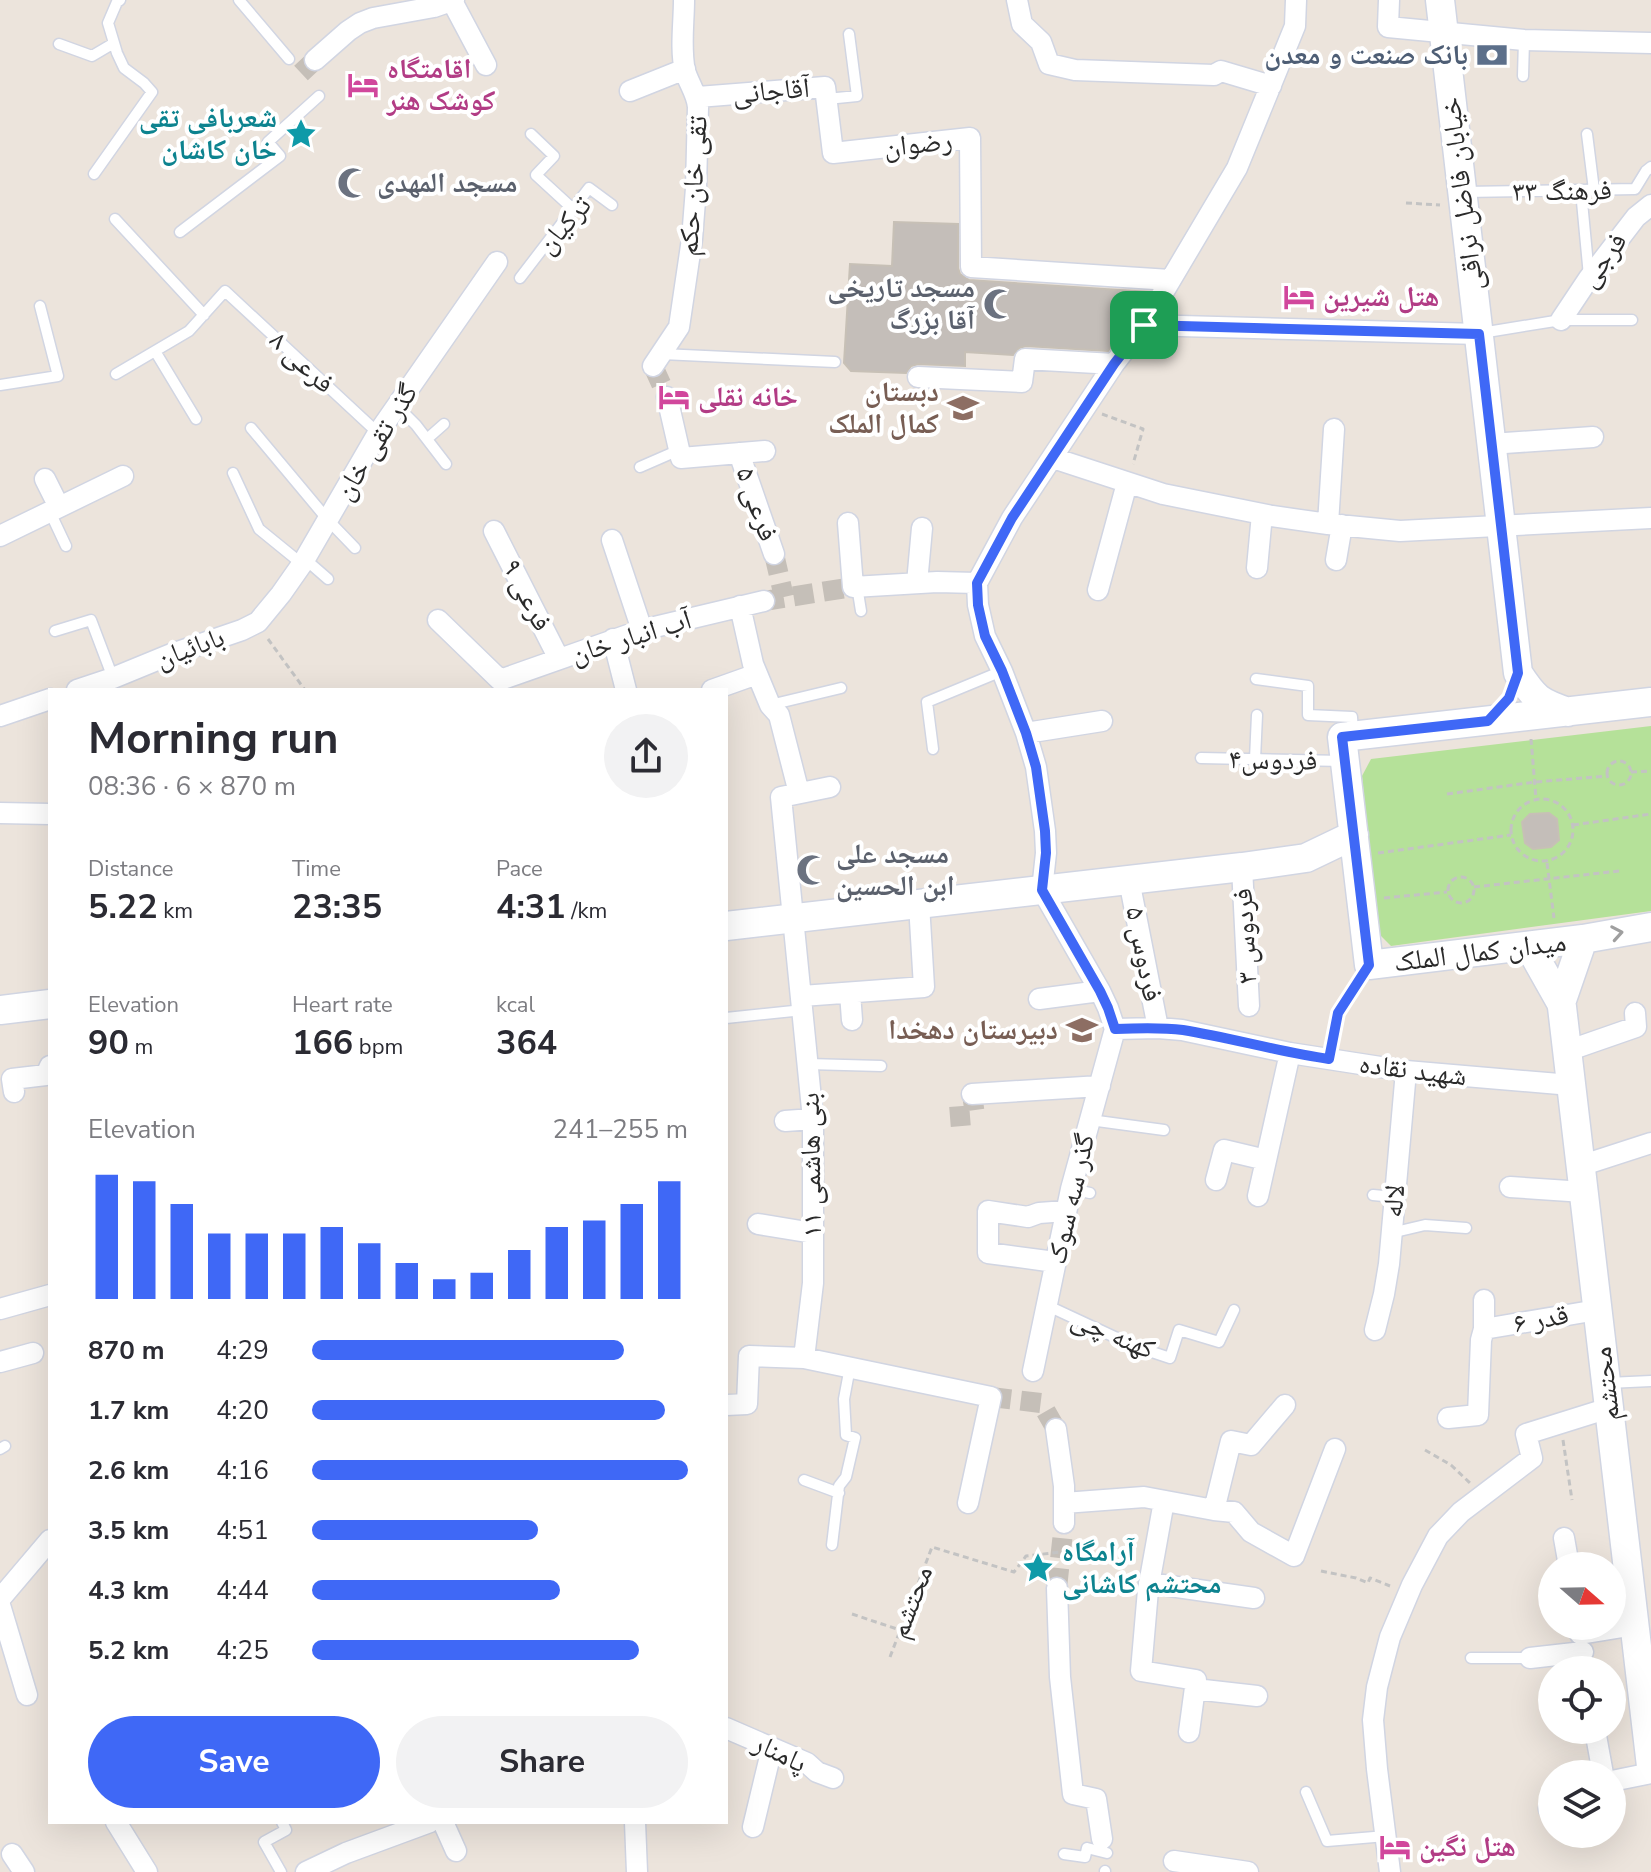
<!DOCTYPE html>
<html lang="en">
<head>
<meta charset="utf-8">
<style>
  :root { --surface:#fff; --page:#f2f2f3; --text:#2b2b33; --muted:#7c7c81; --accent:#3f68f6 }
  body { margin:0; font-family:"Nunito Sans","Noto Naskh Arabic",sans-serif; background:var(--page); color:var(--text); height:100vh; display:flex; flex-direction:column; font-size:30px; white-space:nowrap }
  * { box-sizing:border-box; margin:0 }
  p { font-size:26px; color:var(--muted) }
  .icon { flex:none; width:44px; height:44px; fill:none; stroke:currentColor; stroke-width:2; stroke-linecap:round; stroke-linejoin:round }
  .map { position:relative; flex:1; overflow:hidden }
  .details { position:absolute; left:48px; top:688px; width:680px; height:1136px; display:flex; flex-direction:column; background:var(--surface); border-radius:0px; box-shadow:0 8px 32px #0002 }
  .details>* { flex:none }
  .needle { width:52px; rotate:110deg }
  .controls { position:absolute; left:1538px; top:1552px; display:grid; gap:16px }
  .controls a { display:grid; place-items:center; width:88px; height:88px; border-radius:50%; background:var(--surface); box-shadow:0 8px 32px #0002; font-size:40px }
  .pin { position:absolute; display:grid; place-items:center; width:68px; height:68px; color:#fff; margin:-34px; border-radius:16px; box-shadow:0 4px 12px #0006 }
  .round { display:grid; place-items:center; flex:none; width:84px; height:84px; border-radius:42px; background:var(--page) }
  .summary { display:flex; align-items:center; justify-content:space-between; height:136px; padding:0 40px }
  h1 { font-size:44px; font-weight:700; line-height:60px }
  .stats { display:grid; grid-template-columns:repeat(3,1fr); gap:12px; height:136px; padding:8px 40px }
  .stats div { display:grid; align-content:center }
  .stats b { font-size:34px; font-weight:700 }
  .stats small { font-size:22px; font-weight:400 }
  .stats p { font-size:22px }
  .chart { height:224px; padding:16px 40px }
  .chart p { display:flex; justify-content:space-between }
  .chart svg { width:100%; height:144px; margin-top:8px; stroke:var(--accent); stroke-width:6 }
  .button { display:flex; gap:16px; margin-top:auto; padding:16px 40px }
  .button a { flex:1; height:92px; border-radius:48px; background:var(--accent); color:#fff; font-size:32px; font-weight:700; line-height:92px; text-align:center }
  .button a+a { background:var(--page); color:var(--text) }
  ul { padding:0 40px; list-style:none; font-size:26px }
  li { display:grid; grid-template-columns:128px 96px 1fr; align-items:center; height:60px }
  li i { height:20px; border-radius:10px; background:var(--accent) }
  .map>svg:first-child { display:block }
  .green { fill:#b5e199 }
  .building { fill:#c4beb9; stroke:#c7c0b6; stroke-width:2 }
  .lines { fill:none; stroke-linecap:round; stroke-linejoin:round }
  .street-tunnel { stroke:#c5bfb8; stroke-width:20; stroke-dasharray:20 10; stroke-linecap:butt }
  .lane-casing { stroke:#d1d5e2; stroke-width:13 }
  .street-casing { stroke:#d1d5e2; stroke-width:23 }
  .secondary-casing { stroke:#d1d5e2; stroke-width:31 }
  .path { stroke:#c3c3c3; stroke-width:3; stroke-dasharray:6 4; stroke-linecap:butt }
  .lane { stroke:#fff; stroke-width:10 }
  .street { stroke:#fff; stroke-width:20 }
  .secondary { stroke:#fff; stroke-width:28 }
  .oneway { stroke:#9f9f9f }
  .route-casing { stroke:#fff; stroke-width:16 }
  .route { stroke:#3f68f6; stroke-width:10 }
  .labels { text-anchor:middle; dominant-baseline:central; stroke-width:8; stroke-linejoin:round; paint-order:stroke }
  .service-label { font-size:28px; font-weight:bold; fill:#4e5e75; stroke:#fff; text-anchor:end }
  .hotel-label { font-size:28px; font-weight:bold; fill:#b23c85; stroke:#fff; text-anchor:start }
  .street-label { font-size:28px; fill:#2a2a2a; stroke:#fff }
  .culture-label { font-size:28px; font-weight:bold; fill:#0d838f; stroke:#fff; text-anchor:end }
  .worship-label { font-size:28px; font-weight:bold; fill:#5b616d; stroke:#fff; text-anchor:start }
  .education-label { font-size:28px; font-weight:bold; fill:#785e54; stroke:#fff; text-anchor:end }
</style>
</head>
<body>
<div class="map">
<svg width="1651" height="1872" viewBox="0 0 1651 1872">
  <rect width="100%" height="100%" fill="#ece4dc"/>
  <path class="green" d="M1651,726V911L1391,946L1378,933L1362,776L1371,759Z"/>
  <path class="building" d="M894,222L958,224V268L960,274L969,280L1149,292L1136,312H1132L1129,323L1108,351L1026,346L1019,348L1013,355L965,352V366L918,364L911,366L906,373L851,371L844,363L850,264L892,266Z
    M1549,813L1557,819L1559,840L1551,847L1533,849L1525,843L1522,822L1530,814Z"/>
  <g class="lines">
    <path class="street-tunnel" d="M301,73L315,60
      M653,366L667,397
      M774,554L784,597
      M764,601L853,587
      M950,1117L975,1115L972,1094
      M991,1397L1041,1403L1056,1429
      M1057,1588L1064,1523"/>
    <defs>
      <path id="lane" d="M239,0L289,59
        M59,44L92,56L114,43
        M1523,76L1524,40
        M827,99L857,96L849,34
        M531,134L554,156L536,175L573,209
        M1587,134L1594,190
        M94,174L152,92L144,83L124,68L117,53L108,23L117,2L120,0
        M1581,191L1589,276
        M1464,192L1635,189L1646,171L1651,167
        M115,219L204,315
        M180,232L280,156L268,142L319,96
        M520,278L589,188L612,205
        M1481,333L1561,320H1632
        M155,351L196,419
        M662,354L835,362
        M116,374L189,331L225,291L378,433
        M0,385L58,376L40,306
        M396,405L416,425L446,464
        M251,428L328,520L355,548
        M427,439L444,424
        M640,467L679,450
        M233,473L259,529L302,564
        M50,512L66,546
        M305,559L328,579
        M857,586L861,611
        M55,631L91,620L113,678
        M1256,679L1308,686V715L1352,717L1353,734
        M770,705L841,688
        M933,749L927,702L1002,671
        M1201,758L1343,761
        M1255,759L1257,715
        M726,1018L803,1010
        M808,1064L881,1066
        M1090,1120L1164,1130
        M1071,1189L1090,1193
        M1373,1195L1394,1197
        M1391,1233L1425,1225L1466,1228
        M1046,1305L1134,1346L1170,1358L1179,1330L1219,1342L1234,1310
        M1608,1383L1651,1381
        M0,1449L5,1446
        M804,1480L839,1493
        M832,1545L839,1486L846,1477L855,1438L846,1435L844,1399L850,1367
        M1471,1658H1530
        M1306,1792L1327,1841L1386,1836
        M1064,1854L1085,1857L1087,1848L1107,1853
        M281,1872L264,1842L286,1830L282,1822
        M1105,1872V1871"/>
      <path id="street" d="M1017,0L1022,24L1041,42L1049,64L1075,70L1214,75L1221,71L1271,86
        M1389,0L1388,27L1524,40L1651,43
        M452,1L486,65
        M315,60L348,31L360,23L373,18L434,7L454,0
        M630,91L685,69
        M698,97L825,87L833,153L970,138L971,267L1170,280
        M1561,320L1589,278L1636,217L1651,205
        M1144,325L1479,334
        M653,366L679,327L692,239L696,188L698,107C697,94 689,84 685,71C680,48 684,23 684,0
        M918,377L1022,382L1025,359L1114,364
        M667,397L681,458L765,451
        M1491,444L1593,437
        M739,453L774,554
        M1053,458L1163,494L1272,516L1328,524L1400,531L1651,518
        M45,479L59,507
        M848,523L853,587L937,582L977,583
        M1328,524L1334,429
        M494,531L559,659
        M0,536L123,476
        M612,540L642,630
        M1336,560L1342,525
        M1257,568L1262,514
        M917,583L922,528
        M1098,590L1127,483
        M740,606L753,664L770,705L779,715L799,793
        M438,620L500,680L642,630L764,601
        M613,639L626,690
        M77,690L113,678L169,655L242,630L258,622L281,594L302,564L378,433L497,262
        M712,690L757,674
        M0,716L50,699
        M1026,733L1102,721
        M0,813L50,814
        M1242,867L1249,1006
        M1129,880L1158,1028
        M850,993L852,1020
        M802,996L924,987L919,904
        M1039,999L1100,991
        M1115,1029L1108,1008L1100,991L1042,890L1046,853L1045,831L1036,767L1026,733L1002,671L985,636L978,605L977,583L1012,518L1114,364L1144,325L1237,168L1295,26L1296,0
        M1115,1029L1158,1028L1182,1030L1290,1053L1406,1071L1571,1085
        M1567,1051L1636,1027L1635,1013
        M14,1092L12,1079L46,1075L50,1066
        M972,1094L1100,1086
        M785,1121L813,1119
        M1580,1166L1651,1143
        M1216,1180L1224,1150L1266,1160
        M1510,1187L1584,1192
        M1258,1196L1290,1053
        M758,1224L813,1233
        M1055,1262L988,1253V1211L1028,1217L1039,1213L1066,1211
        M0,1309L50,1295
        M1484,1329L1597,1310
        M1375,1330L1384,1294L1389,1264L1406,1071
        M804,1358L991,1397L968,1503
        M0,1362L33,1353
        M1033,1371L1071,1189L1115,1029
        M726,1405L747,1404L749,1356L804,1358L813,1283V1119L781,797L830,787
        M1448,1418L1478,1415L1481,1340L1484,1329V1300
        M1056,1429L1064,1486V1523
        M1164,1501L1148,1590L1141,1671L1196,1680L1189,1732
        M1064,1503L1144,1497L1214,1510L1231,1441L1251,1445L1285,1405
        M1214,1510L1234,1512L1251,1532L1294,1556L1335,1449
        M1564,1538L1569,1566
        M1149,1583L1254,1598
        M1057,1588L1060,1677L1073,1794L1096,1799L1102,1839
        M0,1599L50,1540
        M0,1605L27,1695
        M1580,1634L1635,1625
        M1530,1658L1583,1652
        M1195,1689L1257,1696
        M726,1728L807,1763L817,1772L833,1778
        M1595,1730L1603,1774
        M1612,1781L1651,1773
        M1549,1809H1552
        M116,1822L147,1872
        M443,1822L456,1851
        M635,1822L637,1872
        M753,1827L772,1748
        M12,1854L24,1872
        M1174,1861L1248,1872
        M306,1872L346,1853L430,1822
        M1390,1872L1377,1769L1373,1720L1377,1687L1390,1637L1412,1585L1438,1536L1461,1512L1532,1458L1526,1434L1609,1408"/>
      <path id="secondary" d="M1440,0L1518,673C1535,699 1539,702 1568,712
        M1651,702L1342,737L1369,965L1583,939L1651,927
        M726,926L1242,867L1306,858L1354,835
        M1529,946L1561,1003L1562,1007L1651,1766
        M1561,1003L1583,939
        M0,1010L50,1004"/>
    </defs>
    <use href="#lane" class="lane-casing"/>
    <use href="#street" class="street-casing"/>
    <use href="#secondary" class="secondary-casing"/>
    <path class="path" d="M1406,203L1440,205
      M1102,414L1143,429L1133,464
      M268,639L305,690
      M1531,739L1536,799
      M1607 773a12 12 0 1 1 24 0a12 12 0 1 1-24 0Z
      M1631,772L1651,771
      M1447,794L1535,782L1607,776
      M1511 830a31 31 0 1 1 62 0a31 31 0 1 1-62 0Z
      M1573,825L1651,814
      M1378,853L1511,835
      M1547,863L1554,918
      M1448 890a13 13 0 1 1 26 0a13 13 0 1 1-26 0Z
      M1474,887L1619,871
      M1384,898L1447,892
      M1333,1040L1338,1013L1358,982
      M1563,1440L1572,1500
      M1425,1450L1451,1465L1470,1483
      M1321,1571L1356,1578L1368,1583L1370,1578L1390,1586
      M852,1614L900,1630
      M890,1657L932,1547L1014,1572L1026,1556L1061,1552"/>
    <use href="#lane" class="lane"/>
    <use href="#street" class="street"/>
    <use href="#secondary" class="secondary"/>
  </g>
  <defs><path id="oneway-chevron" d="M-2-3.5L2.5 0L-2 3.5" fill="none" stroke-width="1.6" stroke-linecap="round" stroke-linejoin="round" transform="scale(2)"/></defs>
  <use class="oneway" href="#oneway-chevron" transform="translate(1617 933) rotate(-10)"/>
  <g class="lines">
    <defs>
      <path id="route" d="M1144,325L1479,334L1518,673L1509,698L1488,721L1342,737L1369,965L1338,1013L1329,1059C1280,1052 1232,1038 1183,1030C1160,1027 1138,1028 1115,1029L1108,1008L1100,991L1042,890L1046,853L1045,831L1036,767L1026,733L1002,671L985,636L978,605L977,583L1012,518L1114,364Z"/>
    </defs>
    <use href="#route" class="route-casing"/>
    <use href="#route" class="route"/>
  </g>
  <defs>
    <symbol id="bank-bare" viewBox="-9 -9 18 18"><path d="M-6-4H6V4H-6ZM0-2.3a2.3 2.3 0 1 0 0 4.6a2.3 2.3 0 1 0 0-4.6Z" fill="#5c6f8a" stroke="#fff" stroke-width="2.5" paint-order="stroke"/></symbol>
    <symbol id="hotel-bare" viewBox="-9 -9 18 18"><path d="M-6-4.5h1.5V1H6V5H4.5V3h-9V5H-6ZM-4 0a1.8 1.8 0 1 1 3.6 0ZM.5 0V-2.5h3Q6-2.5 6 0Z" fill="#d1479c" stroke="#fff" stroke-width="2.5" paint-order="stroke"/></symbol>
    <symbol id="sight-bare" viewBox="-9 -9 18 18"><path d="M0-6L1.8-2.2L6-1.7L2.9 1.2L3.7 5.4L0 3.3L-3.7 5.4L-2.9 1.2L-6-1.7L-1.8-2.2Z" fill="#0f9aa8" stroke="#fff" stroke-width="2.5" paint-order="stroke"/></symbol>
    <symbol id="mosque-bare" viewBox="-9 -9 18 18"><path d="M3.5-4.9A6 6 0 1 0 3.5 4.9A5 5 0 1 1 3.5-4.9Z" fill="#6b7280" stroke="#fff" stroke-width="2.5" paint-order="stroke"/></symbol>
    <symbol id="school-bare" viewBox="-9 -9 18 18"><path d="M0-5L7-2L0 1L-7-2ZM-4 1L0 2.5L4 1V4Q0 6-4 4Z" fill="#8d6e63" stroke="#fff" stroke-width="2.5" paint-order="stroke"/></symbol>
  </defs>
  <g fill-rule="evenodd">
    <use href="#bank-bare" x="1470" y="33" width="44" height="44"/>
    <use href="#hotel-bare" x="341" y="63" width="44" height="44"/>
    <use href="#sight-bare" x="279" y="112" width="44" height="44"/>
    <use href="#mosque-bare" x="331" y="161" width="44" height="44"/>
    <use href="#hotel-bare" x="1277" y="275" width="44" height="44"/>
    <use href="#mosque-bare" x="977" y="282" width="44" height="44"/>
    <use href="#hotel-bare" x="652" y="375" width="44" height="44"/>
    <use href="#school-bare" x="941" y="386" width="44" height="44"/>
    <use href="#mosque-bare" x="790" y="848" width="44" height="44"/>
    <use href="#school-bare" x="1060" y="1008" width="44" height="44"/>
    <use href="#sight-bare" x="1016" y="1546" width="44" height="44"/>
    <use href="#hotel-bare" x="1373" y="1825" width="44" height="44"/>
  </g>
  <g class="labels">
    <g class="service-label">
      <text x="1468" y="55">بانک صنعت و معدن</text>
    </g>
    <g class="hotel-label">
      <text x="387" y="69">اقامتگاه<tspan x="387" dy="32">کوشک هنر</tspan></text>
      <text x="1323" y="297">هتل شیرین</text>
      <text x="698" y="397">خانه نقلی</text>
      <text x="1419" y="1847">هتل نگین</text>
    </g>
    <g class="street-label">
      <text transform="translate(771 91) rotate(-5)">آقاجانی</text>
      <text transform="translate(918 144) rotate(-6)">رضوان</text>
      <text transform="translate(693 186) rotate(-86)">تقی خان حکم</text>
      <text transform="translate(1562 191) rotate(-1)">فرهنگ ۳۳</text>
      <text transform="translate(1462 194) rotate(-97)">خیابان فاضل نراقی</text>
      <text transform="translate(564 225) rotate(-49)">ترکیان</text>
      <text transform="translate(1603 260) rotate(-54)">فرجی</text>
      <text transform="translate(302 362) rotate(43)">فرعی ۸</text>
      <text transform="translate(376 442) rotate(-58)">گذر تقی خان</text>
      <text transform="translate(757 504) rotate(71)">فرعی ۵</text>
      <text transform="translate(527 595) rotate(63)">فرعی ۹</text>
      <text transform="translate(631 637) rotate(-17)">آب انبار خان</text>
      <text transform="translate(190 648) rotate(-20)">بابائیان</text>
      <text transform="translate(1273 760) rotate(1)">فردوس۴</text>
      <text transform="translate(1245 936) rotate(-93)">فردوس ۳</text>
      <text transform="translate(1480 952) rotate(-7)">میدان کمال الملک</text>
      <text transform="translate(1144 954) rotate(79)">فردوس ۵</text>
      <text transform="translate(1413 1070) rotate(7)">شهید نقاده</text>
      <text transform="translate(811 1165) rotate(-91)">بنی هاشمی ۱۱</text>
      <text transform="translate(1071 1199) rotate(-77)">گذر سه سوک</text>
      <text transform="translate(1394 1201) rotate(-85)">لاله</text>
      <text transform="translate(1541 1319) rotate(-10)">قدر ۶</text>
      <text transform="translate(1113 1334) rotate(23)">کهنه چی</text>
      <text transform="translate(1606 1384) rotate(-97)">محتشم</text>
      <text transform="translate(911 1602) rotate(-69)">محتشم</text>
      <text transform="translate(780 1753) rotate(26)">پامنار</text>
    </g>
    <g class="culture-label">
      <text x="277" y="118">شعربافی تقی<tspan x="277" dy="32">خان کاشان</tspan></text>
      <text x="1062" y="1552" text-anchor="start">آرامگاه<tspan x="1062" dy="32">محتشم کاشانی</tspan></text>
    </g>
    <g class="worship-label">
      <text x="377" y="183">مسجد المهدی</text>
      <text x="975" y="288" text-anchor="end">مسجد تاریخی<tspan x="975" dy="32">آقا بزرگ</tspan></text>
      <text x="836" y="854">مسجد علی<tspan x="836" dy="32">ابن الحسین</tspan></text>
    </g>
    <g class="education-label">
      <text x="939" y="392">دبستان<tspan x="939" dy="32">کمال الملک</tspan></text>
      <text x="1058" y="1030">دبیرستان دهخدا</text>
    </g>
  </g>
</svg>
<div class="controls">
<a><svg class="needle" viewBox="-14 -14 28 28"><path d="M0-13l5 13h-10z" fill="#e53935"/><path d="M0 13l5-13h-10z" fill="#7c7c81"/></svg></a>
<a><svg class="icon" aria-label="locate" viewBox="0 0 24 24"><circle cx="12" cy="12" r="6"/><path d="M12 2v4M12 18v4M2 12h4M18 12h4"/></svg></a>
<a><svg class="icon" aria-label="layers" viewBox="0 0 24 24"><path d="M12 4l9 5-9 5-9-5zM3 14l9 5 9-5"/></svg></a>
</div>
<div class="pin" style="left:1144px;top:325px;background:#1e9e55"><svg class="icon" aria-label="arrive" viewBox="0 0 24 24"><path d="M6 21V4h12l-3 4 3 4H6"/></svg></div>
<section class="details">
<div class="summary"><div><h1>Morning run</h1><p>08:36 · 6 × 870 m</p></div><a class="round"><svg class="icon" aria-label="share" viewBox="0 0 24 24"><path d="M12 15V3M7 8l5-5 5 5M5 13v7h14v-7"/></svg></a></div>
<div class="stats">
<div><p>Distance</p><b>5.22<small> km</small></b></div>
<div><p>Time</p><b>23:35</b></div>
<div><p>Pace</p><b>4:31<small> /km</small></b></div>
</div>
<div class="stats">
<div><p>Elevation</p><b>90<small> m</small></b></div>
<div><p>Heart rate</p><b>166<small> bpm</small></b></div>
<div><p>kcal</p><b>364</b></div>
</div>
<div class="chart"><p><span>Elevation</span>241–255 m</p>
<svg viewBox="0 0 160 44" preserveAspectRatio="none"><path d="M5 44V6M15 44V8M25 44V15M35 44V24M45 44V24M55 44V24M65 44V22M75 44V27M85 44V33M95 44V38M105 44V36M115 44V29M125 44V22M135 44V20M145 44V15M155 44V8"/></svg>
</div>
<ul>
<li><b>870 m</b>4:29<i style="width:83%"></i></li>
<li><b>1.7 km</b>4:20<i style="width:94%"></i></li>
<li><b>2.6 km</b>4:16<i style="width:100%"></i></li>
<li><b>3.5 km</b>4:51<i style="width:60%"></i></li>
<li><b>4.3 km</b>4:44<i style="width:66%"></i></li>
<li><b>5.2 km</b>4:25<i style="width:87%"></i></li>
</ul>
<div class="button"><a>Save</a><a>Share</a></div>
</section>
</div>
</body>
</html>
